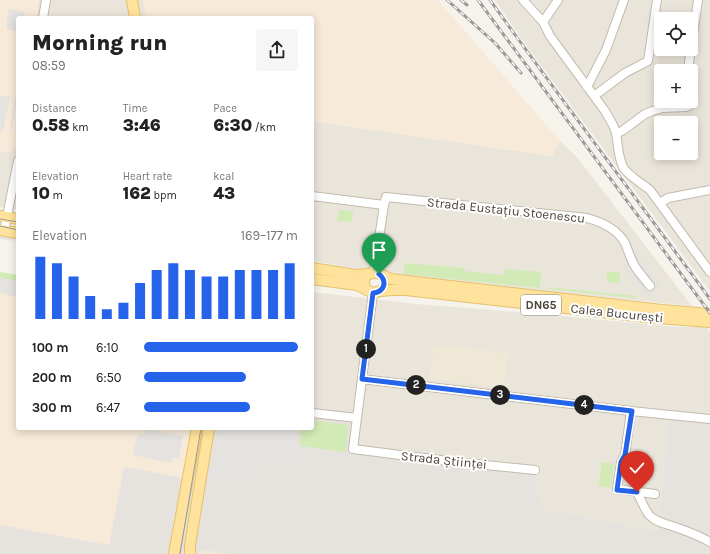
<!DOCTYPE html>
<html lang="en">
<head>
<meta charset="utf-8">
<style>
  :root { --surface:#fff; --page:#f6f6f6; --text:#222; --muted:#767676; --accent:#2563eb }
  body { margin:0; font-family:Karla,sans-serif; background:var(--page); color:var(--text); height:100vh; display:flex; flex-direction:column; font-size:15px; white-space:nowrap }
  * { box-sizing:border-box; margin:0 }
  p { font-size:13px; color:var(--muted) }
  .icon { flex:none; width:22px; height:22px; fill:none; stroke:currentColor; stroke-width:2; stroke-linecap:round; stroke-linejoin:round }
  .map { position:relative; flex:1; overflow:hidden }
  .drawer { position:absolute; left:16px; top:16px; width:298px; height:414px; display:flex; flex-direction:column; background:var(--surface); border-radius:4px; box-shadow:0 2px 10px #0003 }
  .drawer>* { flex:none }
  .controls { position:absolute; left:654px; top:12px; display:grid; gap:8px }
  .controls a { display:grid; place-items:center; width:44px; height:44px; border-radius:4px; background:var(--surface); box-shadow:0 2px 10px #0003; font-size:20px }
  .pin { position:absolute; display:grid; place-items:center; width:34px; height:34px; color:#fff; margin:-41px -17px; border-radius:50% 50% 50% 0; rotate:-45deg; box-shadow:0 0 4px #0007 }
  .pin .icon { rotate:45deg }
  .km { position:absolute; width:20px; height:20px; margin:-10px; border-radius:50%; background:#222; color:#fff; font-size:11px; line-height:20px; text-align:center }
  .round { display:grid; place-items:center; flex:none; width:42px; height:42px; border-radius:4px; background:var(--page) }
  .head { display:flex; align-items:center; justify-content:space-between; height:68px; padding:0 16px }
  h1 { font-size:22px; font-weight:800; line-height:30px }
  .figures { display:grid; grid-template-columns:repeat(3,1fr); gap:6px; height:68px; padding:4px 16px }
  .figures div { display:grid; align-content:center }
  .figures b { font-size:17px; font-weight:800 }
  .figures small { font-size:11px; font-weight:400 }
  .figures p { font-size:11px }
  .chart { height:112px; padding:8px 16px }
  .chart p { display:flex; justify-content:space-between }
  .chart svg { width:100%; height:72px; margin-top:4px; stroke:var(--accent); stroke-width:6 }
  ul { padding:0 16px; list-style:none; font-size:13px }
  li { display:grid; grid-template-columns:64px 48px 1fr; align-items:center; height:30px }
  li i { height:10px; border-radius:5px; background:var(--accent) }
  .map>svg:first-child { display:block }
  .residential { fill:#eae5da; fill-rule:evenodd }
  .commercial { fill:#f7ead8 }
  .industrial { fill:#e6e2dd }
  .education { fill:#efe8d6 }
  .green { fill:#d2eab5 }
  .parking { fill:#e5e3e0 }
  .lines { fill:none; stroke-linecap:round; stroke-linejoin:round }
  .minor-casing { stroke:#c2bbae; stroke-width:10 }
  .major-casing { stroke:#e6c16a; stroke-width:12 }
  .minor { stroke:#fff; stroke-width:8 }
  .major { stroke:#ffe39c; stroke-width:10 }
  .tram { stroke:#9a9a9a; stroke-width:1 }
  .rail-casing { stroke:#9a9a9a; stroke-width:3 }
  .rail { stroke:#fff; stroke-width:1.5; stroke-dasharray:4.5; stroke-linecap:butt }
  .route-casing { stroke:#fff; stroke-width:8 }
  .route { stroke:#2563eb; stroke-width:5 }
  .labels { text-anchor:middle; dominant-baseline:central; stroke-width:4; stroke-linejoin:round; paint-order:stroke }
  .shield { fill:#fff; stroke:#817c74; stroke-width:1 }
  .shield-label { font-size:12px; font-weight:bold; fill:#4b4439 }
  .street-label { font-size:13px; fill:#4b4439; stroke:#fff }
</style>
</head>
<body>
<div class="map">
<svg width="710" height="554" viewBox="0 0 710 554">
  <rect width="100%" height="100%" fill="#f6f3ec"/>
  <path class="residential" d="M39,0H143L146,18H36Z
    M495,0H710V291L525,44ZM661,19H691V49H661ZM661,71H691V101H661ZM661,123H691V153H661Z
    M312,121L552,156L560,141L576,156L692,306L540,291L430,278L389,273L312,261Z
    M18,132V210L0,207V151L11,152L15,149Z
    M312,292L416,304L540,314L676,327H706L710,333V418L669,415L657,531L538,508L535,470L353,449L312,413Z"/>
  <path class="commercial" d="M0,0H39L36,18H18V132L15,149L11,152L0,151Z
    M143,0H438L560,141L552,156L312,121V18H146Z
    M0,275L18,279V428H193L184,478L124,468L109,545L0,525Z"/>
  <path class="industrial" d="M312,413L357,418L353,449L535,470L539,508L657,531L669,415L710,418V554H0V525L109,545L124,467L184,478L193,428H312Z"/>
  <path class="education" d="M439,345L508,353L504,388L429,379L433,347Z
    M200,549L230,554H198Z"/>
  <path class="green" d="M339,210L353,211L352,222L337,221Z
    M404,263L464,268V271L504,275L505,269L541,272L540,288L404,274Z
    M0,272L18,275V281L0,278Z
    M607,272H620V283L607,282Z
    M548,287L636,296L635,298L548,289Z
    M312,420L348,425L346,452L300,446L301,428H312Z
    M602,462L614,464L611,488L598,486Z"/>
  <path class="parking" d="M9,9L25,12L24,18H18V31L6,29Z
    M16,94H18V95L12,129H10Z
    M0,95L10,97L3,132H0Z
    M0,234L18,237V241L0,239Z
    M625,235L660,285L651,295H646L625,271L624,251Z
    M312,262L356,268L355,272L312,266Z
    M0,278L18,281V297L0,293Z
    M222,428H296L291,464L256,461L253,479L214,475Z
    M146,429L183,436L179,459L173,458L172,463L133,455L137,437L140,434H144Z"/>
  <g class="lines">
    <defs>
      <path id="minor" d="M523,0L543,22L550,36L605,111C609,118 614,125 616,133C618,144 618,157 623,167C627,175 643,184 650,190L710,272
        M43,18L46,0
        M543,22L558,0
        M689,71V62L698,0
        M587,87L606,50L624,0
        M594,96L625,73L648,61L657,0
        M616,134L622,131L645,114L652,111L663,108L686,107L689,106L690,101
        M312,196L384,205
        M660,203L668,198L710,190
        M4,231L18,161
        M374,272L384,205L386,197L587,218C602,222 617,229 625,243C628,250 630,257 633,263C637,271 644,278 650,286
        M373,293L353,449L456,462L535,470
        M362,379L631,411L710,419
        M631,411L625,455L621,462L617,489L655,494
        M312,413L357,418
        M637,492C641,500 644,508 649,515C657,523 667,524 678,528C689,532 700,536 710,542"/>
      <path id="major" d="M132,0L135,18
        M0,216L18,219
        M0,230L18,233
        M312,268L355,275L368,274
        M312,279L357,285L373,293L380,291L393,290H406L645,317L710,322
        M366,289C362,282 364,273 374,273C378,272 386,277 391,279C397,280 402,280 407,281L662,310L710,314
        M174,554L197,428
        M190,554V545L209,428"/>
    </defs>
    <use href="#minor" class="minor-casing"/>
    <use href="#major" class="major-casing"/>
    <use href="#minor" class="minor"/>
    <use href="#major" class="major"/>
    <path class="tram" d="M0,219L18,222
      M0,226L18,230
      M180,554L201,428"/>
    <defs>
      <path id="rail" d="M447,0L495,43L521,73
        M461,0L467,5
        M478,0L710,313
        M490,0C562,101 637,199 710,299"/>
    </defs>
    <use href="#rail" class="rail-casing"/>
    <use href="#rail" class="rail"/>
  </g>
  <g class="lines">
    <defs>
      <path id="route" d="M379,274C388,282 384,292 373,293L362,379L632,411L625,455L621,462L617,490L637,492"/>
    </defs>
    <use href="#route" class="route-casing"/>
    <use href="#route" class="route"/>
  </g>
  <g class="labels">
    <rect class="shield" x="521" y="295" width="40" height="20" rx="3"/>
    <g class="shield-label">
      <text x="541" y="305">DN65</text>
    </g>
    <g class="street-label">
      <text transform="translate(506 210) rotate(6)">Strada Eustațiu Stoenescu</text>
      <text transform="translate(617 313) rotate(6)">Calea București</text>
      <text transform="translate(444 460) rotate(6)">Strada Științei</text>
    </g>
  </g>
</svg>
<div class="controls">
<a><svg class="icon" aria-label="locate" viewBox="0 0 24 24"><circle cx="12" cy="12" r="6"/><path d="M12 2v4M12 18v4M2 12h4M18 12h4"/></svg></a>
<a>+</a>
<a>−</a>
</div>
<div class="pin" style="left:379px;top:274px;background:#1e9e55"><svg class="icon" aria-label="arrive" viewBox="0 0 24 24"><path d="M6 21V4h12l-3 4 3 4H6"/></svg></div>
<div class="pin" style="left:637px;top:492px;background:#d93025"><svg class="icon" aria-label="check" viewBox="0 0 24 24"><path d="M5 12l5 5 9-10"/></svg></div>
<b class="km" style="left:366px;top:349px">1</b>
<b class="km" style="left:416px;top:385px">2</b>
<b class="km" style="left:500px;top:395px">3</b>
<b class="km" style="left:584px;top:405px">4</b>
<section class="drawer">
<div class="head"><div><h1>Morning run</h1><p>08:59</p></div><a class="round"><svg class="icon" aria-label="share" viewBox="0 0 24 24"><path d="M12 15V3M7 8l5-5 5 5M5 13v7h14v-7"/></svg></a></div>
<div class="figures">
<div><p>Distance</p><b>0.58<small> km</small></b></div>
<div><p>Time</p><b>3:46</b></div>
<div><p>Pace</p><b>6:30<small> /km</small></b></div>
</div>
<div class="figures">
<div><p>Elevation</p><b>10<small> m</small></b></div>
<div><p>Heart rate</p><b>162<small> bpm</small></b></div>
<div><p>kcal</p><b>43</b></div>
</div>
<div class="chart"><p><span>Elevation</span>169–177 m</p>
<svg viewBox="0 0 160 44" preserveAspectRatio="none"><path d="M5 44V6M15 44V10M25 44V18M35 44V30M45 44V38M55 44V34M65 44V22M75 44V14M85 44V10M95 44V14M105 44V18M115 44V18M125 44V14M135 44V14M145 44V14M155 44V10"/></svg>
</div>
<ul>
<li><b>100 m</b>6:10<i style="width:100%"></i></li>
<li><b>200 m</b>6:50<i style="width:66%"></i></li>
<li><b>300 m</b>6:47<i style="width:69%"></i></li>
</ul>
</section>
</div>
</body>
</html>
